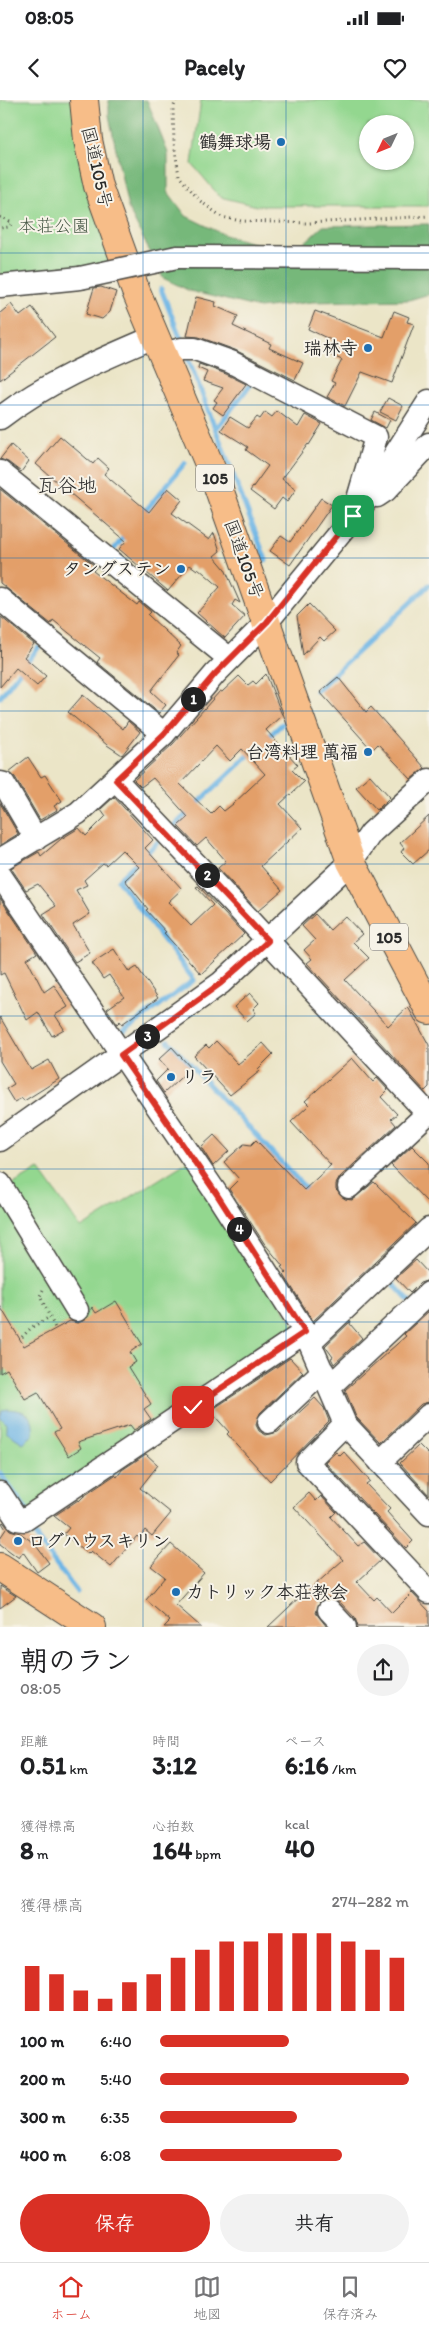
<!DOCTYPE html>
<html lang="ja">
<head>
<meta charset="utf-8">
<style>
  :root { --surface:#fff; --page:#f2f2f2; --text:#202124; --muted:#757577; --line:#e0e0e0; --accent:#d93025 }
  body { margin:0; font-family:Itim,"Klee One",sans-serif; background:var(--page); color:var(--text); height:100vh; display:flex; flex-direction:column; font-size:19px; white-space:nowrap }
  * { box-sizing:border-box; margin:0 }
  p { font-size:16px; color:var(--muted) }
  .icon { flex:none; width:28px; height:28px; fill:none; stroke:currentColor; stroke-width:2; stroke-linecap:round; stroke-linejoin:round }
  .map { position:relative; height:1527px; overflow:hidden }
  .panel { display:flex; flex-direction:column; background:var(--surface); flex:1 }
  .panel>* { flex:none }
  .needle { width:32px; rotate:227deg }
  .tools { position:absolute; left:359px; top:15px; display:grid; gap:10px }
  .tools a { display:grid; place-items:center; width:55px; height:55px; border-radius:50%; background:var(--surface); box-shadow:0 1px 4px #0004; font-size:25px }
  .pin { position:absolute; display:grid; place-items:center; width:42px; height:42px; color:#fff; margin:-21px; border-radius:10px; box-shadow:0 2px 8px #0006 }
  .km { position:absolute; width:25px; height:25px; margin:-12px; border-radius:50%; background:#222; color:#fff; font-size:14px; line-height:25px; text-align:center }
  .round { display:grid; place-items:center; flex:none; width:52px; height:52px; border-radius:26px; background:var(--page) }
  .head { display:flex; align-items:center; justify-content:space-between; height:85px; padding:0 20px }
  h1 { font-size:28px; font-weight:700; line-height:38px }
  .metrics { display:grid; grid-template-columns:repeat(3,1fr); gap:8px; height:85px; padding:5px 20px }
  .metrics div { display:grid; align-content:center }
  .metrics b { font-size:25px; font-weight:700 }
  .metrics small { font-size:14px; font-weight:400 }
  .metrics p { font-size:14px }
  .chart { height:140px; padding:10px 20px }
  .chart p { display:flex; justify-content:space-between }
  .chart svg { width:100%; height:90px; margin-top:5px; stroke:var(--accent); stroke-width:6 }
  .cta { display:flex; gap:10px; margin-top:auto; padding:10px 20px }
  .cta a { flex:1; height:58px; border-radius:30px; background:var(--accent); color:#fff; font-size:20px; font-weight:700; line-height:58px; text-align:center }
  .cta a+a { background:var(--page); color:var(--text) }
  ul { padding:0 20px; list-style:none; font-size:16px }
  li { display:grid; grid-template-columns:80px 60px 1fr; align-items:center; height:38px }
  li i { height:12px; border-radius:6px; background:var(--accent) }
  .status { display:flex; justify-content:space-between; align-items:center; height:35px; padding:0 25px; background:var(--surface); direction:ltr }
  .status svg { height:14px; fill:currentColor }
  header { display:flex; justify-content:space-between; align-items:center; height:65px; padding:0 20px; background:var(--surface); font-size:22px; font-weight:700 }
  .tab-bar { display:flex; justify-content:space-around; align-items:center; height:70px; border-top:1px solid var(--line); background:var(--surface); font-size:14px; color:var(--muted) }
  .tab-bar a { display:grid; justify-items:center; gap:2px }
  .tab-bar .on { color:var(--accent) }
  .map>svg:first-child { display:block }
  .green { fill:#93d78f; stroke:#5f815d; fill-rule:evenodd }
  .forest { fill:#76b87a; stroke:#507252 }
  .water { fill:#6db5e5; stroke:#4c7088 }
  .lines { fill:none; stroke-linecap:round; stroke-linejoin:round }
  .stream { stroke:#6db5e5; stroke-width:5 }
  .building { fill:#e39f69; fill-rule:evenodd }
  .minor-casing { stroke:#484742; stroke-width:25 }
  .major-casing { stroke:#484742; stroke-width:30 }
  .highway-casing { stroke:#484742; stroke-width:30 }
  .path { stroke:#484742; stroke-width:3; stroke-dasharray:1 4; stroke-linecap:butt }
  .minor { stroke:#fff; stroke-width:22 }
  .major { stroke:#f7bd88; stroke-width:28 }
  .highway { stroke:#f7bd88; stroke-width:28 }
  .minor-bridge-casing { stroke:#484742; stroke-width:25; stroke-linecap:butt }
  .minor-bridge { stroke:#fff; stroke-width:22 }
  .route-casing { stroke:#fff; stroke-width:10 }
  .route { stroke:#d93025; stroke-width:6 }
  .grid { fill:none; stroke:#1f6fb2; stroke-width:1; stroke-opacity:0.55 }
  .poi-dot { fill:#1f6fb2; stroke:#f7f3e8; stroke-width:2 }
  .labels { text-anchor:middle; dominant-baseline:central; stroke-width:4; stroke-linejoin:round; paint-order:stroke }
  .shield { fill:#f7f3e8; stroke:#686764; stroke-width:1 }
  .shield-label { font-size:16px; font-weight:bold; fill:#2b2b2b }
  .poi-label { font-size:18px; font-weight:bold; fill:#2b2b2b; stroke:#f7f3e8; text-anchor:end }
  .street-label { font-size:18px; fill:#2b2b2b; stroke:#f7f3e8 }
  .park-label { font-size:18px; fill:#455644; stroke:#f7f3e8 }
  .quarter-label { font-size:20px; fill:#2b2b2b; stroke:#f7f3e8 }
</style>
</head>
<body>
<div class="status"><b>08:05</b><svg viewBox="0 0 49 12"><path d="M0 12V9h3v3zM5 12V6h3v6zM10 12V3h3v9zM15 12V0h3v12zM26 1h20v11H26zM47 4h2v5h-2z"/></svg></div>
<header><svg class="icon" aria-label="back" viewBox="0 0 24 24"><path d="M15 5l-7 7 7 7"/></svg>Pacely<svg class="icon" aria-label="heart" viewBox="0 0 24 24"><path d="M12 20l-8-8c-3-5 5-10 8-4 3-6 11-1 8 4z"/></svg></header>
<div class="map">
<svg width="429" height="1527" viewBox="0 0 429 1527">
  <rect width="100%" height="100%" fill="#f7f3e8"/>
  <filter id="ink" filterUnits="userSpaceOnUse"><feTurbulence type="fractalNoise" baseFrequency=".02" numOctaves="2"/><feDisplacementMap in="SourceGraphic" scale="10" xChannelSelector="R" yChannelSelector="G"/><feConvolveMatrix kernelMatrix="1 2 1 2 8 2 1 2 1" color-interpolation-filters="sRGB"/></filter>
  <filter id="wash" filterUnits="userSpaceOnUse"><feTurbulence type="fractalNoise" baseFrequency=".0096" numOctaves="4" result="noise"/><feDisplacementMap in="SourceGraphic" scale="20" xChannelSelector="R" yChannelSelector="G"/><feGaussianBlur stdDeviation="1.12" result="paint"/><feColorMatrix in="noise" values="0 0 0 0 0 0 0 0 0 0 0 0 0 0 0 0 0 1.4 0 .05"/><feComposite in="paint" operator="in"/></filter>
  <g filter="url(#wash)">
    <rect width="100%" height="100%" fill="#ebe5c7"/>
    <path class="green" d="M0,0H84L127,167L0,186Z
      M201,0H429V106H257L220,97L192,64ZM368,24H405V61H368Z
      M190,1060L301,1236L20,1418L0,1388V1092L39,1069L81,1128Z"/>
    <path class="forest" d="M109,0H147L168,53V92L186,116L225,135L281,151L301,146L323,126L429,124V194L409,200L312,202L259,208L190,191L163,178L128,108L109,15Z"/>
    <path class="water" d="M7,1309C27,1311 35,1313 33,1335L23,1343L6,1332V1323L0,1317L2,1311Z"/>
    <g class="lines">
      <path class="stream" d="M161,189L182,242
        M187,255L266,460
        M216,329L253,281
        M142,415L185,363
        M111,453L127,433
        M316,591L429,485
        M0,597L38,548
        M266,639L282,624
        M173,727L252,652
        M118,936L194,880L118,780L162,738
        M168,941L309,1092
        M387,1177L410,1202
        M0,1373L26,1409
        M27,1425L77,1492"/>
    </g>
    <g id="blocks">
      <path class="building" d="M101,187L116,192L110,212L102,219L86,214L94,188Z
        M196,197L216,202L215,206L238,216L233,226L271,244L269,248L303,263L295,280L235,250L199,237L187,236Z
        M11,204L20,216L32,207L55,237L0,280V213Z
        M315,211L384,237L394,211L409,217L407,222L414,224L392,283L362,272L345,306L327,297L335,283L331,281L342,260L328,254L333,241L308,229Z
        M199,264L226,274L246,284L223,315L213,308L217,302L214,300L223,288L203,281L207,272L198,268Z
        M388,298L403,306L396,320L380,312Z
        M277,311L298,327L305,315L322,324L309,345L308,344L282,379L296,389L287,402L282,398L274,409L250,391L268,366L246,350L248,347L221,330L230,317L248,328L257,317L260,319L265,312L272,317Z
        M375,312L390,320L386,328L371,320Z
        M60,336L93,364L98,358L109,368L104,374L149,412L168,388L182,400L172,413L209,440L214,433L220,451L214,456L225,469L240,503L235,500L232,505L245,516L225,538L197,513L220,487L198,468L197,470L190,465L168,491L119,449L126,441L36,364Z
        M11,345L29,361L21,372L8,362L0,359Z
        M0,389L96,467L93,471L137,505L139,502L151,512L148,515L181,546L176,553L179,555L151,591L166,605L159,613L97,562L100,558L53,520L51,524L0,483Z
        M321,398L332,405L290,465L270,451L281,436L290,442Z
        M309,504L335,531L324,541L320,537L303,555L297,516Z
        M1,517L34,544L24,557L46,576L37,586L16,568L0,587Z
        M266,574L282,615L266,630L298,665L292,670L304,682L280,704L302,728L261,766L282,790L258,811L218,768L226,761L206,738L197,746L178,726L188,717L153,678L141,687L134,680L173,644L220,591L222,592L239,576L248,585L253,581L256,584ZM216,646L230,661L242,649L265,674L233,704L224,711L219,706L211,714L180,684Z
        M338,577L366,612L371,607L425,668L411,679L378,644L372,650L320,592Z
        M83,595L123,629L128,621L140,632L122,655L107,645L68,612Z
        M28,657L41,677L45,675L62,701L54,706L57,710L40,720L15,677L9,672Z
        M370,675L390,697L377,710L356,687Z
        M114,697L153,740L145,748L182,789L168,802L191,826L213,805L196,787L198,786L244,834L201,874L164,833L166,832L146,810L148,809L125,780L139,767L122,750L106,765L103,763L84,780L87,785L76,790L90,814L73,825L90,853L75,862L43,814L56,806L38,784L26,790L11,768L39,752L41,756L61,739L79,728L86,736L106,716L101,709Z
        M0,703L18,734L0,745Z
        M429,716V750L413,764L401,752L404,748L400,743Z
        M0,798L37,853L27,859L44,892L54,885L68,907L55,915L64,929L52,936L38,912L27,920L4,873L0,875Z
        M315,814L330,830L345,816L362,834L353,842L369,858L345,880L388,926L408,907L429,945V987L425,991L307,863L312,859L304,850L315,840L302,826Z
        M114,849L129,872L137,867L158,898L122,924L120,921L117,924L107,909L124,897L109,875L103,879L92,863Z
        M250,893L259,903L253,909L256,913L247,921L234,907Z
        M0,917L31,970L49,960L59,979L24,1001L22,998L14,1002L6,989L14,984L0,961Z
        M216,941L238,964L263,943L273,954L258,969L260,971L230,995L194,956L206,945L209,948Z
        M172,947L191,968L164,993L156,981L168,969L159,959Z
        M352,958L373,982L377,978L388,990L381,997L397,1014L391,1019L396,1025L340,1077L336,1084V1090L345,1099L352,1100L374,1082L416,1123L313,1221L284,1175L286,1173L281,1167L283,1166L264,1143L229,1089L239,1079L224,1062L244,1044L251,1045L256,1040L304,1090L331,1065L291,1022L309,1005L305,1001Z
        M214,1035L229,1051L213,1066L201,1047Z
        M412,1046L429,1063V1104L391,1065Z
        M416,1160L429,1174V1180L420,1183L410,1193L396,1178Z
        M116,1201L142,1244L130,1252L136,1262L128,1267L151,1304L144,1309L151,1319L134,1330L130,1325L78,1342L81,1348L69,1356L54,1332L60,1329L38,1292L25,1299L7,1269L0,1273V1206L24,1246L70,1221L77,1223L83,1221L88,1217L92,1207L96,1213Z
        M429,1211V1302L421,1304L381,1343L356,1317L345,1290L406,1236L404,1234Z
        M351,1221L350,1224L362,1238L334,1264L331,1258L333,1257L325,1246Z
        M290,1258L303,1272L260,1313L256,1325L259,1331L266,1335L278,1332L315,1298L324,1308L329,1321L270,1381L227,1334L229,1332L210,1311Z
        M419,1345L429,1355V1395L400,1363Z
        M336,1352L340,1356L344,1352L370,1381L366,1384L390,1409L387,1412L413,1441L406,1448L325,1362Z
        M146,1354L158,1365L140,1388L171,1413L152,1436L145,1430L139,1438L137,1436L111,1467L91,1451L88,1454L64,1434L69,1428L54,1416L78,1400L79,1401L84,1396L115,1375L117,1377L122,1370Z
        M309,1393L316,1401L321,1396L336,1412L331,1417L358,1446L364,1442L381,1460L357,1482L374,1500L377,1497L392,1513L412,1493L429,1511V1527H358L355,1518L339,1501L326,1497L320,1501L316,1513L327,1527H268L306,1491L307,1492L343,1460L294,1407Z
        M3,1422L10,1430L20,1433L34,1443L49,1463L37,1472L23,1452L19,1458L0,1444V1438L6,1429L2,1423Z
        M171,1444L204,1473L176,1505L201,1527H164L170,1521L146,1500L165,1477L151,1466Z
        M0,1486L16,1496L0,1508Z"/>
    </g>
  </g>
  <g filter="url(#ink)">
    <use href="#blocks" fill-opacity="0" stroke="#484742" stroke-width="1"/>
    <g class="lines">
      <defs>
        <path id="minor" d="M177,157L429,158
          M0,186L80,178
          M163,254L181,249H195L231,262L376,337L358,399
          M0,318C47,282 100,260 154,237
          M0,372L230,559
          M377,396L386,390L429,344
          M0,499L164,634
          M116,680L233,803L429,1015
          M0,683L4,684L36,739
          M0,760L78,713L164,634L215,574L267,522L362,406L429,301
          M0,775L216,1093L305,1232L345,1324L429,1414
          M0,1040L221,883L351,762L371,733L429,680
          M0,1084L77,1210
          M349,1087L427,1014
          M311,1241L429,1129
          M329,1287L429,1193
          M269,1322L323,1271
          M345,1324L307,1362L429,1492
          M380,1362L429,1315
          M0,1393L17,1419L24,1420L305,1232
          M329,1510L345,1527"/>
        <path id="major" d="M0,1467L92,1527"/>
        <path id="highway" d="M84,0L88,40L98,86L135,189L215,378L351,762L429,910"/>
      </defs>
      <use href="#minor" class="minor-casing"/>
      <use href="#major" class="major-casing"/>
      <use href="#highway" class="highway-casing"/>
      <path class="path" d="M176,0L173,9L174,43L179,76L200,101L222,117L241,121L309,123L429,116
        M0,117L12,123L9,127L0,128
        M43,1190L40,1196L56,1230
        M22,1237L32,1227L50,1217"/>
      <use href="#minor" class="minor"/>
      <use href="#major" class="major"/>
      <use href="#highway" class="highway"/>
      <defs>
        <path id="minor-bridge" d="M80,178L177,157"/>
      </defs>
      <use href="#minor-bridge" class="minor-bridge-casing"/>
      <use href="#minor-bridge" class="minor-bridge"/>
    </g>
  </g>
  <g class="lines" filter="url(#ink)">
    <defs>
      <path id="route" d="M193,1307L305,1232L216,1093L121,955L221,883L268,841L116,680L164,634L215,574L267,522L353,416"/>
    </defs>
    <use href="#route" class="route-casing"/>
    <use href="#route" class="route"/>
  </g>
  <path class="grid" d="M143,0V1527M286,0V1527M0,153H429M0,305H429M0,458H429M0,611H429M0,764H429M0,916H429M0,1069H429M0,1222H429M0,1374H429"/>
  <g class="poi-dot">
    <circle cx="281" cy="42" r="5"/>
    <circle cx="368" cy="248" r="5"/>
    <circle cx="181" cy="469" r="5"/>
    <circle cx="368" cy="652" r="5"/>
    <circle cx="171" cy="977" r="5"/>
    <circle cx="18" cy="1441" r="5"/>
    <circle cx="176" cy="1492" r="5"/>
  </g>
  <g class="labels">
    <g class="shield">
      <rect x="196" y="364.5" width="38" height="27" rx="4"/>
      <rect x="370" y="823.5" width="38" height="27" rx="4"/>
    </g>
    <g class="shield-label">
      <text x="215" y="378">105</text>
      <text x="389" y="837">105</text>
    </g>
    <g class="poi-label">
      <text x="271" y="42">鶴舞球場</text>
      <text x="358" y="248">瑞林寺</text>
      <text x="171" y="469">タングステン</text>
      <text x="358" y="652">台湾料理 萬福</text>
      <text x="181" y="977" text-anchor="start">リラ</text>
      <text x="28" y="1441" text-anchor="start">ログハウスキリン</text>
      <text x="186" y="1492" text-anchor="start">カトリック本荘教会</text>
    </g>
    <g class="street-label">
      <text transform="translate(97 67) rotate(77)">国道105号</text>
      <text transform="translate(244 459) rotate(70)">国道105号</text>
    </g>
    <g class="park-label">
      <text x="54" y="126">本荘公園</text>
    </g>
    <g class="quarter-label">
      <text x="67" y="385">瓦谷地</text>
    </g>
  </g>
</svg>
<div class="tools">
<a><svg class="needle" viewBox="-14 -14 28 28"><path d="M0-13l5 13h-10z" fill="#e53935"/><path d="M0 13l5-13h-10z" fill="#757577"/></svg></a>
</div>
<div class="pin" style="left:353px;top:416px;background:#1e9e55"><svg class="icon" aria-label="arrive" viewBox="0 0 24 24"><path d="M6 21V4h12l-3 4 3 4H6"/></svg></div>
<div class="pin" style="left:193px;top:1307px;background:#d93025"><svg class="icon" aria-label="check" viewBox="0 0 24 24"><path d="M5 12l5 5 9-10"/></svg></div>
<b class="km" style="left:193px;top:599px">1</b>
<b class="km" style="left:207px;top:775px">2</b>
<b class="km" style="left:147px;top:936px">3</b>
<b class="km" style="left:239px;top:1129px">4</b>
</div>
<section class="panel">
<div class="head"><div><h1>朝のラン</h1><p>08:05</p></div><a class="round"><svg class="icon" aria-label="share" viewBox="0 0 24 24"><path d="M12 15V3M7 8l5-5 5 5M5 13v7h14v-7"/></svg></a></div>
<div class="metrics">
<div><p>距離</p><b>0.51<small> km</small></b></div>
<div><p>時間</p><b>3:12</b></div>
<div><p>ペース</p><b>6:16<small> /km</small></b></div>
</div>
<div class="metrics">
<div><p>獲得標高</p><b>8<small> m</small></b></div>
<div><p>心拍数</p><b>164<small> bpm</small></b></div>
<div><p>kcal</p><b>40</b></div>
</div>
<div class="chart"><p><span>獲得標高</span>274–282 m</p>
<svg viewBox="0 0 160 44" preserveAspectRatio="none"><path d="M5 44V22M15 44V26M25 44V34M35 44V38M45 44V30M55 44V26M65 44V18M75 44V14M85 44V10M95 44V10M105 44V6M115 44V6M125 44V6M135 44V10M145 44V14M155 44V18"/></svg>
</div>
<ul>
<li><b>100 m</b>6:40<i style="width:52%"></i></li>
<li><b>200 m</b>5:40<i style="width:100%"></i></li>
<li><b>300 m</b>6:35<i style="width:55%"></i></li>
<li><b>400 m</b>6:08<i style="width:73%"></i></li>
</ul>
<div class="cta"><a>保存</a><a>共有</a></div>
</section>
<nav class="tab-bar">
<a class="on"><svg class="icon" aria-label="home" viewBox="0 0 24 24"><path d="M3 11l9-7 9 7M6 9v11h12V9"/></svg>ホーム</a>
<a><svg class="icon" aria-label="map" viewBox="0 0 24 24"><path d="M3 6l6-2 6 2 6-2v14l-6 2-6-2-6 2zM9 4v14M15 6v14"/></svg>地図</a>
<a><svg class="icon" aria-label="saved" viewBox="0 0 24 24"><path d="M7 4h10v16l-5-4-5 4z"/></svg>保存済み</a>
</nav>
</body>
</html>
